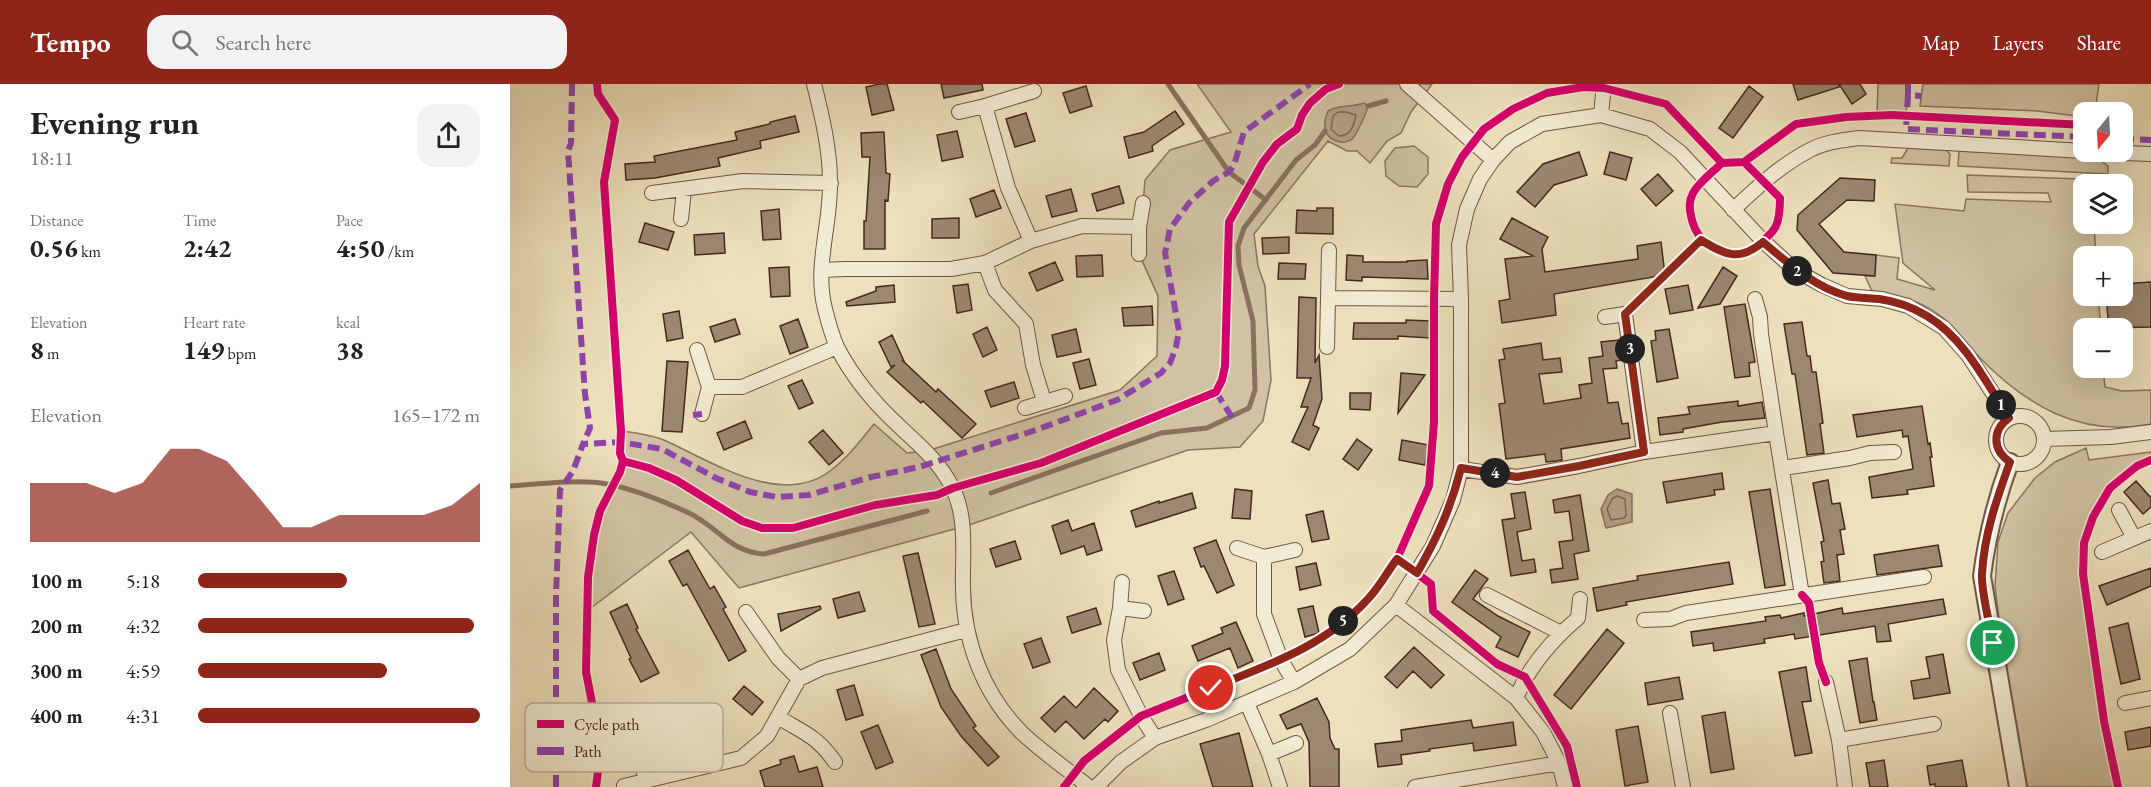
<!DOCTYPE html>
<html lang="en">
<head>
<meta charset="utf-8">
<style>
  :root { --surface:#fff; --page:#f2f2f2; --text:#222; --muted:#767676; --accent:#8f2418 }
  body { margin:0; font-family:"EB Garamond",serif; background:var(--page); color:var(--text); height:100vh; display:flex; flex-direction:column; font-size:22px; white-space:nowrap }
  * { box-sizing:border-box; margin:0 }
  p { font-size:20px; color:var(--muted) }
  .icon { flex:none; width:33px; height:33px; fill:none; stroke:currentColor; stroke-width:2; stroke-linecap:round; stroke-linejoin:round }
  .map { position:relative; flex:1; overflow:hidden }
  .panel { display:flex; flex-direction:column; background:var(--surface); width:510px }
  .panel>* { flex:none }
  .needle { width:39px; rotate:198deg }
  .controls { position:absolute; left:1563px; top:18px; display:grid; gap:12px }
  .controls a { display:grid; place-items:center; width:60px; height:60px; border-radius:12px; background:var(--surface); box-shadow:0 6px 24px #0002; font-size:30px }
  .pin { position:absolute; display:grid; place-items:center; width:51px; height:51px; color:#fff; margin:-26px; border:3px solid #fff; border-radius:50%; box-shadow:0 2px 6px #0007 }
  .km { position:absolute; width:30px; height:30px; margin:-15px; border-radius:50%; background:#222; color:#fff; font-size:16px; line-height:30px; text-align:center }
  .round { display:grid; place-items:center; flex:none; width:63px; height:63px; border-radius:18px; background:var(--page) }
  .headline { display:flex; align-items:center; justify-content:space-between; height:102px; padding:0 30px }
  h1 { font-size:33px; font-weight:700; line-height:45px }
  .figures { display:grid; grid-template-columns:repeat(3,1fr); gap:9px; height:102px; padding:6px 30px }
  .figures div { display:grid; align-content:center }
  .figures b { font-size:26px; font-weight:700 }
  .figures small { font-size:16px; font-weight:400 }
  .figures p { font-size:16px }
  .chart { height:168px; padding:12px 30px }
  .chart p { display:flex; justify-content:space-between }
  .chart svg { width:100%; height:108px; margin-top:6px; fill:var(--accent); opacity:.7 }
  ul { padding:0 30px; list-style:none; font-size:20px }
  li { display:grid; grid-template-columns:96px 72px 1fr; align-items:center; height:45px }
  li i { height:15px; border-radius:8px; background:var(--accent) }
  header { display:flex; align-items:center; gap:36px; box-sizing:border-box; height:84px; padding:0 30px; background:var(--accent); color:#fff }
  header strong { font-size:28px }
  nav { display:flex; gap:33px; margin-inline-start:auto; font-size:21px }
  .search { width:420px; height:54px; background:var(--page); display:flex; align-items:center; gap:15px; box-sizing:border-box; padding:0 21px; border-radius:18px; color:var(--muted); font-size:22px }
  main { display:flex; flex:1; min-height:0 }
  .map>svg:first-child { display:block }
  .green { fill:#d0c2a2; stroke:#8a7560; stroke-width:1.5 }
  .water { fill:#b4a287; stroke:#88715d; stroke-width:1.5 }
  .lines { fill:none; stroke-linecap:round; stroke-linejoin:round }
  .shore { stroke:#7c6552; stroke-width:1.5 }
  .stream { stroke:#88715d; stroke-width:5 }
  .building { fill:#9c8871; stroke:#45281e; stroke-width:1.5 }
  .minor-casing { stroke:#6f5646; stroke-width:16 }
  .tertiary-casing { stroke:#6f5646; stroke-width:20 }
  .minor { stroke:#f3ecd4; stroke-width:14 }
  .tertiary { stroke:#f3ecd4; stroke-width:16 }
  .quiet { stroke:#8e44ad; stroke-width:6; stroke-dasharray:12 6; stroke-linecap:butt }
  .cycleway-casing { stroke:#f3ecd4; stroke-width:11 }
  .cycleway { stroke:#d6006c; stroke-width:8 }
  .route-casing { stroke:#fff; stroke-width:12 }
  .route { stroke:#8f2418; stroke-width:8 }
  .key { fill:#f3ecd4; stroke:#bfb19d; stroke-width:1.5 }
  .key-label { font-size:16px; fill:#45281e }
</style>
</head>
<body>
<header>
<strong>Tempo</strong>
<div class="search"><svg class="icon" aria-label="search" viewBox="0 0 24 24"><circle cx="10" cy="10" r="6"/><path d="M15 15l6 6"/></svg>Search here</div>
<nav><a>Map</a><a>Layers</a><a>Share</a></nav>
</header>
<main>
<section class="panel">
<div class="headline"><div><h1>Evening run</h1><p>18:11</p></div><a class="round"><svg class="icon" aria-label="share" viewBox="0 0 24 24"><path d="M12 15V3M7 8l5-5 5 5M5 13v7h14v-7"/></svg></a></div>
<div class="figures">
<div><p>Distance</p><b>0.56<small> km</small></b></div>
<div><p>Time</p><b>2:42</b></div>
<div><p>Pace</p><b>4:50<small> /km</small></b></div>
</div>
<div class="figures">
<div><p>Elevation</p><b>8<small> m</small></b></div>
<div><p>Heart rate</p><b>149<small> bpm</small></b></div>
<div><p>kcal</p><b>38</b></div>
</div>
<div class="chart"><p><span>Elevation</span>165–172 m</p>
<svg viewBox="0 0 160 44" preserveAspectRatio="none"><path d="M0 44V20L10 20L20 20L30 24L40 20L50 6L60 6L70 11L80 24L90 38L100 38L110 33L120 33L130 33L140 33L150 29L160 20V44z"/></svg>
</div>
<ul>
<li><b>100 m</b>5:18<i style="width:53%"></i></li>
<li><b>200 m</b>4:32<i style="width:98%"></i></li>
<li><b>300 m</b>4:59<i style="width:67%"></i></li>
<li><b>400 m</b>4:31<i style="width:100%"></i></li>
</ul>
</section>
<div class="map">
<svg width="1641" height="703" viewBox="0 0 1641 703">
  <rect width="100%" height="100%" fill="#ede1bd"/>
  <filter id="stains"><feTurbulence type="fractalNoise" baseFrequency=".00333" numOctaves="4"/><feColorMatrix values="0 0 0 0 .2 0 0 0 0 .09 0 0 0 0 .02 0 0 0 .5 -.17"/></filter>
  <radialGradient id="worn" r=".72"><stop offset=".6" stop-color="#630" stop-opacity="0"/><stop offset="1" stop-color="#630" stop-opacity=".3"/></radialGradient>
  <path class="green" d="M687,0H922L901,28L891,49L877,57L860,79L847,67H837L818,57L744,150L748,182L755,202L761,296L753,337L730,363L678,366L459,441L229,504L181,448L77,527L78,493L84,451L90,427L110,388L113,377L110,369L111,347C126,349 143,351 156,357C203,378 271,424 320,387C338,374 350,357 364,340L397,369L417,367L610,306L647,272L648,212L629,170L635,96L660,66L721,48Z
    M1368,0H1398L1396,32H1367Z
    M1413,0H1589L1585,28H1574L1573,33L1528,27L1410,22Z
    M904,62L918,73V90L907,103L889,102L876,92L875,77L885,64Z
    M1398,64L1436,66L1440,70L1439,82L1381,79L1382,74H1392Z
    M1449,67L1587,74L1598,82V90L1448,82Z
    M1457,91L1597,96V100H1574V140H1584L1586,172H1574V212H1588L1591,244H1574V284H1593L1595,303L1612,307L1641,306V340C1570,354 1515,321 1467,271C1454,257 1443,240 1426,229C1409,216 1383,210 1362,207L1355,192H1364L1366,171L1389,174L1387,195L1425,206L1393,179L1385,120L1454,127L1456,115L1541,118L1538,109L1458,108Z
    M1576,364L1579,376L1641,368V375L1599,409L1584,434L1576,458L1572,518L1590,594L1609,703H1517L1495,583L1485,502L1488,458L1498,429L1525,394L1545,378Z"/>
  <path class="water" d="M854,19L858,22C857,28 846,52 842,55C833,62 817,56 815,45C814,39 816,32 818,27C830,20 841,24 854,19Z
    M1107,405L1122,410V438L1096,444L1091,425L1098,411Z"/>
  <g class="lines">
    <path class="shore" d="M828,28H836L846,31C844,41 841,52 829,52L821,45L823,32Z
      M1107,412L1115,415L1116,431L1114,434L1101,436L1097,425L1102,415Z"/>
    <path class="stream" d="M658,0L719,88L756,116
      M858,22L876,17
      M0,402C28,400 70,395 97,400C125,405 153,417 179,429C208,443 220,468 254,470L417,427
      M481,409L651,349L697,344L739,324L745,306L743,237L729,181L728,162L734,144L786,76L805,61L815,47"/>
  </g>
  <path class="building" d="M369,0H377L384,26L362,31L356,3Z
    M431,0H472L473,6L434,14Z
    M1283,0H1329V3L1288,16Z
    M1329,0H1350L1356,10L1342,20Z
    M576,2L582,22L560,29L553,9Z
    M1239,2L1253,13L1223,54L1209,44Z
    M665,27L674,40L642,62L643,67L619,74L614,53L634,48Z
    M516,29L525,57L505,63L496,35Z
    M285,32L289,48L250,57L251,64L208,74L210,82L145,94L116,96L115,80L145,78L144,72L227,56L225,48L260,40V38Z
    M447,47L453,73L432,77L427,51Z
    M374,48L376,89L380,90L378,117L375,116V165H354V137H356L360,73H352L351,49Z
    M1069,68L1077,91L1044,101L1025,123L1007,108L1033,80Z
    M1100,68L1122,74L1116,96L1094,90Z
    M1148,90L1163,107L1146,122L1131,105Z
    M1330,94L1365,96L1364,117L1337,116L1309,140L1334,168L1366,171L1365,192L1323,189L1287,146L1288,131Z
    M609,102L614,119L587,127L582,110Z
    M561,105L567,127L542,133L536,112Z
    M484,106L491,124L466,133L460,115Z
    M807,124H823V150L786,149L787,126L807,127Z
    M269,125L271,155L253,156L251,127Z
    M449,134V154H422V135Z
    M1002,134L1038,153L1032,165L1035,188L1128,175L1127,162L1151,158L1155,191L1044,210L1046,231L992,239L989,217L1000,215L995,175L1023,172L990,155Z
    M135,139L164,148L158,166L129,158Z
    M214,149L215,169L185,171L184,151Z
    M779,153V169L753,170L752,154Z
    M592,171L593,192L567,193L566,172Z
    M837,171L853,172V178H897V177L917,176L918,195L852,193V197L836,196Z
    M545,178L553,196L527,207L519,189Z
    M769,179L796,180L795,195H768Z
    M279,183L280,212L261,213L259,184Z
    M1213,183L1227,192L1210,220L1188,224Z
    M1641,198V243L1599,244L1596,212H1612V200Z
    M458,200L462,226L447,229L443,202Z
    M384,201L385,218L337,222L336,218L366,207V203Z
    M1178,201L1183,226L1160,230L1155,205Z
    M789,213L806,214L805,279L809,271L812,315L803,341L809,344L799,366L782,358L798,323H791L801,294H787Z
    M1235,220L1245,278L1239,279L1240,292L1225,294L1214,223Z
    M642,222L643,241L614,242L612,224Z
    M169,227L173,254L157,257L153,230Z
    M225,235L230,250L205,258L200,243Z
    M288,235L298,263L280,270L270,242Z
    M896,236L920,237V254L888,252V255H843L844,239H896Z
    M1292,238L1297,272H1300L1302,288H1306L1313,339L1310,340L1314,369L1297,371L1285,290H1282L1274,240Z
    M477,243L487,266L473,273L463,250Z
    M566,245L571,268L547,273L542,251Z
    M1159,245L1168,294L1147,298L1141,257L1146,256L1145,247Z
    M382,251L394,277H393L426,308L428,305L466,340L452,354L413,317L411,319L377,288L385,281L381,283L369,258Z
    M1109,256L1112,276L1106,277L1107,284L1093,285L1098,319L1108,318L1112,340L1118,339L1120,354L1051,365L1052,376L1046,377L1036,378L1035,370L996,375L989,320L995,319L989,276L995,275L993,265L1031,259L1033,276L1050,274L1052,288L1029,290L1034,320L1071,314L1069,301L1082,299L1079,274L1093,272L1091,258Z
    M579,275L586,301L570,305L563,279Z
    M157,277L178,278L172,348L152,347Z
    M891,289L915,291L888,329Z
    M292,296L303,319L289,325L278,302Z
    M504,298L509,314L481,323L475,307Z
    M840,309H861L860,326L840,325Z
    M1228,317V322L1252,318L1255,334L1212,338L1173,345V348L1150,351L1148,334L1180,330L1178,323Z
    M1412,322L1418,360L1420,359L1422,373H1420L1424,402L1397,406L1398,410L1362,414L1359,393L1403,385L1398,352L1393,353L1392,346L1347,353L1343,331Z
    M235,337L242,354L214,366L207,349Z
    M313,346L333,369L319,381L299,358Z
    M847,355L862,366L848,386L833,375Z
    M892,356L919,361L915,381L889,376Z
    M1212,389L1214,405L1204,406L1205,411L1157,419L1153,398Z
    M1318,396L1322,420L1330,419L1335,445L1330,446L1334,470L1327,471L1330,497L1314,499L1311,478L1314,477L1311,458L1314,457L1303,399Z
    M1626,397L1641,414V423L1633,430L1614,408Z
    M725,405L742,407L740,435L722,434Z
    M1260,405L1275,501L1255,504L1239,408Z
    M1015,408L1021,445L1007,448L1012,477L1024,475L1026,488L1001,492L992,436L1005,434L1001,410Z
    M682,409L686,424L626,443L621,427L649,417V419Z
    M1070,411L1079,467L1064,470L1068,495L1042,499L1040,486L1053,484L1049,458L1063,456L1059,427L1045,429L1043,416Z
    M813,427L819,455L802,458L796,431Z
    M558,436L562,447L584,439L592,466L577,471L574,462L551,470L542,442Z
    M706,456L724,501L707,509L694,482L691,483L684,464Z
    M505,457L511,475L486,483L480,465Z
    M1428,461L1432,482L1367,491L1364,471Z
    M178,466L200,505L204,502L216,523L213,525L236,567L219,577L177,500L173,502L159,477Z
    M408,469L425,540L409,543L393,472Z
    M1219,478L1223,500L1116,518L1117,521L1087,527L1083,504L1128,496L1127,492Z
    M806,479L811,501L790,506L786,483Z
    M1641,484V502L1597,521L1589,502Z
    M965,486L978,495L963,515L988,532L1020,548L1008,573L986,563L991,553L942,518Z
    M664,487L674,515L658,521L648,492Z
    M349,508L355,527L328,534L323,515Z
    M1433,515L1436,530L1378,540L1381,557L1367,558L1365,542L1285,555L1284,550L1254,555L1255,559L1204,567L1203,559L1183,562L1181,548L1256,537L1255,533L1270,531L1271,534L1294,529V532L1332,524L1333,530Z
    M117,520L128,544L126,545L149,589L131,598L119,575L121,574L100,528Z
    M310,522L311,525L271,547L268,530Z
    M803,522L809,549L795,553L788,525Z
    M586,524L591,540L562,549L557,533Z
    M726,538L743,577L728,584L720,564L688,577L682,562L713,549L711,544Z
    M1618,539L1630,595L1611,600L1599,544Z
    M1097,545L1114,559L1061,625L1044,611Z
    M531,554L540,578L523,584L514,560Z
    M904,563L934,591L921,604L903,587L887,604L875,593Z
    M426,565L441,605L466,642L463,644L489,673L478,682L451,652L431,623L411,571Z
    M649,569L655,586L630,596L623,579Z
    M1433,570L1440,609L1404,615L1401,597L1420,594L1416,573Z
    M1357,574L1363,618H1364L1367,636L1350,639L1339,577Z
    M1296,583L1301,617L1292,618L1302,669L1285,672L1269,588Z
    M1169,593L1173,615L1138,621L1135,599Z
    M344,601L353,631L336,636L327,606Z
    M234,602L253,618L242,631L223,615Z
    M584,604L608,627L598,638L595,635L574,655L556,637L545,648L531,634L554,612L566,624Z
    M807,614L819,638L820,654L825,665H829V703H800L799,658L791,640L777,645L770,631Z
    M1215,628L1224,685L1201,689L1192,632Z
    M961,636L963,644L1003,638L1006,661L964,667L963,659L919,665L920,667L891,671L892,680L868,683L865,660L892,657L891,646Z
    M368,641L383,678L366,685L351,648Z
    M1128,642L1138,698L1115,702L1106,646Z
    M1641,643V662L1618,666L1615,648Z
    M729,649L743,703H703L690,660Z
    M284,672L289,688L307,683L313,703H255L250,687L271,680L270,676Z
    M1374,676L1378,703H1360L1356,679Z
    M1452,676L1457,703H1425V700L1420,701L1417,682Z"/>
  <g class="lines">
    <defs>
      <path id="minor" d="M304,0C312,32 320,65 320,98C321,140 304,183 315,225C318,237 322,252 327,263C342,292 365,320 389,342C409,361 429,377 442,403C458,433 452,472 453,505C454,559 474,611 512,649C532,668 557,685 579,703
        M897,0L983,76
        M449,28L475,22
        M1091,31L1094,0
        M1587,68L1641,70
        M142,109L233,97L321,99
        M1223,126C1246,104 1271,81 1300,66C1315,58 1333,56 1349,54L1574,67
        M171,135L174,106
        M521,157L498,104L475,22L524,7
        M629,170V143L633,119
        M475,179L485,206L516,240L523,281L534,317
        M312,186L335,185H441L475,179L521,157L572,142L629,143
        M818,214L951,215
        M1245,215L1250,233L1251,250L1266,349
        M1095,233L1115,230L1134,368
        M817,263L819,166
        M187,266L199,303
        M515,324L555,312
        M192,330L199,303H232L327,263
        M1486 356a24 24 0 1 1 48 0a24 24 0 1 1-48 0Z
        M1534,355L1601,353L1641,348
        M1273,384L1340,374L1360,369L1384,368
        M951,385L1007,393L1069,382L1134,368L1266,349L1292,511
        M1609,426L1624,454
        M727,464L754,473L785,466
        M1592,468L1641,447
        M754,473V530L771,576L784,598
        M612,498L610,524L604,556L608,586L631,632L645,654
        M977,511L1051,549
        M886,521L1006,614L1033,648L1049,679L1055,703
        M610,524L634,527
        M236,528L268,574L289,595
        M1134,536L1160,535L1176,529L1414,493
        M1316,598L1329,656L1335,703
        M1006,614C1019,583 1042,556 1068,534L1070,515
        M737,619L759,670L770,703
        M1615,619L1641,614
        M1160,629L1173,703
        M268,633C294,649 307,652 325,678
        M1329,656L1424,640
        M759,670L786,659
        M129,672L136,696
        M114,702L231,674L257,652L289,595L312,584L456,546
        M586,703L611,678L645,654L696,636L784,598L840,565L886,521L923,462L943,416L951,385V215L949,161L957,125L970,95L983,76L1000,58L1032,40L1091,31L1140,45L1170,68L1253,157L1285,186L1312,201L1337,212L1372,215L1398,222L1434,244L1458,271L1499,334
        M905,703L1049,679"/>
      <path id="tertiary" d="M1500,378C1486,416 1477,452 1472,492L1508,703"/>
    </defs>
    <use href="#minor" class="minor-casing"/>
    <use href="#tertiary" class="tertiary-casing"/>
    <use href="#minor" class="minor"/>
    <use href="#tertiary" class="tertiary"/>
    <path class="quiet" d="M62,0L61,59L58,67L75,310L80,344L73,360
      M1398,0V11L1411,12
      M1398,11L1396,45L1574,53
      M1612,55L1641,56
      M706,308L725,338
      M183,331L192,330
      M46,703V511L50,406L63,387L73,360L110,358L152,365L206,394L240,408L267,413L299,411L361,393L409,383L523,347L607,316L651,289L660,279L666,263L669,247L655,169L660,145L679,119L703,97L719,88L724,81L734,48L800,0"/>
    <defs>
      <path id="cycleway" d="M87,0L88,10L105,36L94,98L111,347L110,369L113,377
        M1212,79C1203,88 1189,98 1183,109C1179,117 1179,123 1181,132C1188,168 1227,184 1254,156C1258,152 1264,147 1266,142C1270,133 1270,123 1270,114L1234,78
        M1115,230L1191,156
        M887,475L921,500L923,527L987,580L1015,593L1057,662L1067,703
        M1292,511L1299,519L1309,579L1316,598
        M86,703L91,665L76,588L78,493L84,451L90,427L110,388L113,377L139,384L166,396L232,437L252,444H283L365,421L427,411L443,404L531,379L706,308L712,296L715,282L719,138L753,78L767,60L787,45L792,31L800,19L816,5L829,0
        M554,703L574,677L631,632L771,576L809,557L858,516L887,475L919,402L924,338V216L926,140L938,100L952,73L974,45L1003,25L1037,9L1073,3L1094,4L1156,20L1212,79L1234,78L1286,40L1336,33L1382,31L1574,41
        M1608,703L1594,637L1573,490L1574,459L1583,433L1600,404L1627,382L1641,376"/>
    </defs>
    <use href="#cycleway" class="cycleway-casing"/>
    <use href="#cycleway" class="cycleway"/>
  </g>
  <g class="lines">
    <defs>
      <path id="route" d="M701,604C758,581 814,563 857,516C869,504 877,488 887,475L907,489C927,454 941,424 951,384L1007,393L1069,382L1134,368L1115,230L1191,156C1215,171 1229,178 1253,158C1278,179 1304,203 1337,212C1347,214 1359,214 1369,215C1385,217 1402,223 1417,232C1454,254 1476,298 1499,334C1482,346 1482,366 1500,378C1487,414 1474,451 1472,490C1471,509 1480,539 1483,559"/>
    </defs>
    <use href="#route" class="route-casing"/>
    <use href="#route" class="route"/>
  </g>
  <rect x="15" y="619" width="198" height="69" rx="9" class="key"/>
  <rect x="27" y="636" width="27" height="8" fill="#d6006c"/>
  <rect x="27" y="663" width="27" height="8" fill="#8e44ad"/>
  <g class="key-label">
    <text x="64" y="646">Cycle path</text>
    <text x="64" y="673">Path</text>
  </g>
  <rect width="100%" height="100%" filter="url(#stains)"/>
  <rect width="100%" height="100%" fill="url(#worn)"/>
</svg>
<div class="controls">
<a><svg class="needle" viewBox="-14 -14 28 28"><path d="M0-13l5 13h-10z" fill="#e53935"/><path d="M0 13l5-13h-10z" fill="#767676"/></svg></a>
<a><svg class="icon" aria-label="layers" viewBox="0 0 24 24"><path d="M12 4l9 5-9 5-9-5zM3 14l9 5 9-5"/></svg></a>
<a>+</a>
<a>−</a>
</div>
<div class="pin" style="left:1483px;top:559px;background:#1e9e55"><svg class="icon" aria-label="arrive" viewBox="0 0 24 24"><path d="M6 21V4h12l-3 4 3 4H6"/></svg></div>
<div class="pin" style="left:701px;top:604px;background:#d93025"><svg class="icon" aria-label="check" viewBox="0 0 24 24"><path d="M5 12l5 5 9-10"/></svg></div>
<b class="km" style="left:1491px;top:321px">1</b>
<b class="km" style="left:1287px;top:187px">2</b>
<b class="km" style="left:1120px;top:265px">3</b>
<b class="km" style="left:985px;top:389px">4</b>
<b class="km" style="left:833px;top:537px">5</b>
</div>
</main>
</body>
</html>
